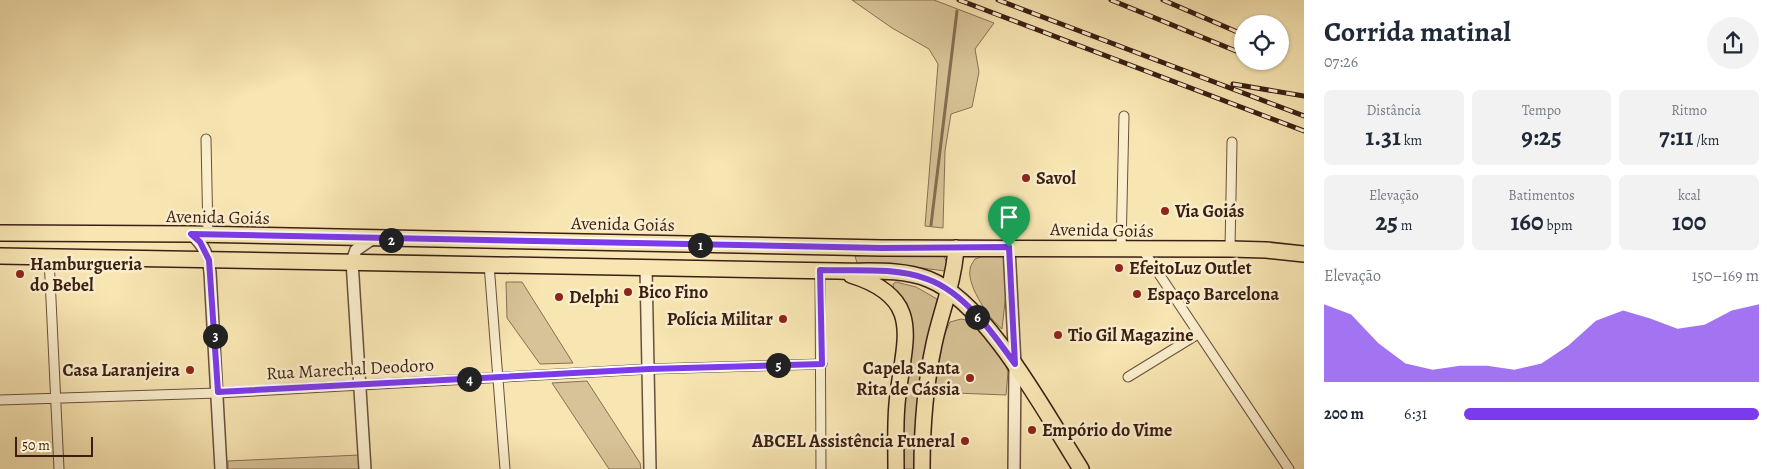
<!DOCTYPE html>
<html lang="pt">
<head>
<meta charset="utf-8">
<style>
  :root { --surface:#fff; --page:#f2f2f3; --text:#1f2937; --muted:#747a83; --accent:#7c3aed }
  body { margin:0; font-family:Alegreya,serif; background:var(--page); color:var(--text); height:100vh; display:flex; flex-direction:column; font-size:19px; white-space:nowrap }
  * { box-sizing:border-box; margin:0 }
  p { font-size:16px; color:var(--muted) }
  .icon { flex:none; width:28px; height:28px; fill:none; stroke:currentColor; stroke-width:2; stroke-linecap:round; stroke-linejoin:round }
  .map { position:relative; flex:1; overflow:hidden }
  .details { display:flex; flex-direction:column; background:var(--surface); width:475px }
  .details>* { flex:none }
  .buttons { position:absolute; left:1234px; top:15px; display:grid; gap:10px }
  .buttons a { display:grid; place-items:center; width:55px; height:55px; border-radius:50%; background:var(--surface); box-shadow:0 1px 4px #0004; font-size:25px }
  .scale { position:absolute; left:15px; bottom:12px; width:78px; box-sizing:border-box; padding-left:5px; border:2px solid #3b1e13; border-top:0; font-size:14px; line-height:18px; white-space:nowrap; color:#3b1e13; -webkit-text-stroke:4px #faeecd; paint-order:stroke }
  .pin { position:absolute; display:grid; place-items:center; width:42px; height:42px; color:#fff; margin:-51px -21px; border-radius:50% 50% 50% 0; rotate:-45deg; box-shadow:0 0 5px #0007 }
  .pin .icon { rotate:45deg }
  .km { position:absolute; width:25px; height:25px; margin:-12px; border-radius:50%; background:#222; color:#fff; font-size:14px; line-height:25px; text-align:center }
  .round { display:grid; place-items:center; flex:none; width:52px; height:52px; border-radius:26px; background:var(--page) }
  .overview { display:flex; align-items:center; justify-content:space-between; height:85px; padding:0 20px }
  h1 { font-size:28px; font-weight:700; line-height:38px }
  .stats { display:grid; grid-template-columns:repeat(3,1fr); gap:8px; height:85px; padding:5px 20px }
  .stats div { display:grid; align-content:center; border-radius:8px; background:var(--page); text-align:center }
  .stats b { font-size:25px; font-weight:700 }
  .stats small { font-size:14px; font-weight:400 }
  .stats p { font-size:14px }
  .chart { height:140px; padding:10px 20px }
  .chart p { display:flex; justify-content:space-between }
  .chart svg { width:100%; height:90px; margin-top:5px; fill:var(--accent); opacity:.7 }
  ul { padding:0 20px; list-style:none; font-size:16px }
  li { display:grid; grid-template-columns:80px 60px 1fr; align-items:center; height:38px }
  li i { height:12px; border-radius:6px; background:var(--accent) }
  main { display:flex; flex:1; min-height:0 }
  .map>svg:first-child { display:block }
  .green { fill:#d7c397; stroke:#897055 }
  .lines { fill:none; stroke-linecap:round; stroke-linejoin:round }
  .stream { stroke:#856d52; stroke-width:3 }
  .minor-casing { stroke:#6a503b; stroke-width:11 }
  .tertiary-casing { stroke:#6a503b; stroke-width:14 }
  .primary-casing { stroke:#3b1e13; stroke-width:18 }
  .minor { stroke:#faeecd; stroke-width:9 }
  .tertiary { stroke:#faeecd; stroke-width:11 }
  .primary { stroke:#f7e5b2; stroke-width:15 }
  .rail-casing { stroke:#3b1e13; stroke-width:5 }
  .rail { stroke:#faeecd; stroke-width:3; stroke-dasharray:9; stroke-linecap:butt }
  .route-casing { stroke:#fff; stroke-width:10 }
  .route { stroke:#7c3aed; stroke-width:6 }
  .poi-dot { fill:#8f2418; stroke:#faeecd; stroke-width:2 }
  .labels { text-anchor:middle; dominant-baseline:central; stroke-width:5; stroke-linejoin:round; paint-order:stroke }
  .poi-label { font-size:18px; font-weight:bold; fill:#3b1e13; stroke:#faeecd; text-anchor:start }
  .street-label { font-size:18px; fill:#3b1e13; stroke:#faeecd }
</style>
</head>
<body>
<main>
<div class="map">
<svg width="1304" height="469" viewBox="0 0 1304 469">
  <rect width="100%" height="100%" fill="#f7e5b2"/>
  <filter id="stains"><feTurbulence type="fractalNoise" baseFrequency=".004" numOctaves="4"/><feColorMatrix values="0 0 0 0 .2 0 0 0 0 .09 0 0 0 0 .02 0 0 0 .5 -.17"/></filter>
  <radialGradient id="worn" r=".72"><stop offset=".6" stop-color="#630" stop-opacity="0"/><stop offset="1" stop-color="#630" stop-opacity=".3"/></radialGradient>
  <path class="green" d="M852,0H934L994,23L975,49L979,72L972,107L951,114L945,151L943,228L925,226L938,64L929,49L892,28Z
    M884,254L943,255L947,262L945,271L899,265L857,263L855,256Z
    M983,256L1006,257L1007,284L1002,329C990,320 967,286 970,270C970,266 973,262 975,259Z
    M506,282H522L573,363L540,364L507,318Z
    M896,282L916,287L937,299L920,402L918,469H900L904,405L913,339L907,303L894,290L893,284Z
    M961,319L972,321L985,333L1004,360L1008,372L1006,395L930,392L940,344L950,322Z
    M587,381L640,463L641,469H609L552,383Z
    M359,455L360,469H228V461Z"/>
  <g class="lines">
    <path class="stream" d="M931,225L957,11"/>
    <defs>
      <path id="minor" d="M206,139L208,235
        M1121,249L1124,116
        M1230,249L1232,142
        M1143,250L1289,469
        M49,257L59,469
        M489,264L505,469
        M820,271L821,469
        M1128,377L1198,334
        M0,400L218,393L649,369L822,364"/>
      <path id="tertiary" d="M191,234C204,245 208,255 210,272L221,469
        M1009,247L1015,364L1014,469
        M646,268L650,469
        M365,469L352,261L356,250L372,239"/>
      <path id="primary" d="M0,233L191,234L882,248L1230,249L1266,250L1304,254
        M0,256L838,271C867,272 900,268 928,279C987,302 1047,416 1081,469
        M851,275C928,299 902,343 897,404C895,425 896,447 896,469
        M922,469C922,427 925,386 934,344C941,311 954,282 956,248"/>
    </defs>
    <use href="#minor" class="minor-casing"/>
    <use href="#tertiary" class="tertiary-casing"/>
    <use href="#primary" class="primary-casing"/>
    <use href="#minor" class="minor"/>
    <use href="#tertiary" class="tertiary"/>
    <use href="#primary" class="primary"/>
    <defs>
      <path id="rail" d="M959,0L1304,131
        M998,0L1304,116
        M1111,0L1236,51
        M1163,0L1242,34
        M1233,84L1304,96"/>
    </defs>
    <use href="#rail" class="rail-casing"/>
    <use href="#rail" class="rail"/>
  </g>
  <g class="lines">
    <defs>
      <path id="route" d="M191,234L882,248L1009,247L1015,364C993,333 964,292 927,279C895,267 854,271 820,270L822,364L649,369L218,392L209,260L200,242Z"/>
    </defs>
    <use href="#route" class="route-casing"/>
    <use href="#route" class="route"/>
  </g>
  <g class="poi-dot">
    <circle cx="1026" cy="178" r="5"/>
    <circle cx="1165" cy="211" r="5"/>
    <circle cx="1119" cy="268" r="5"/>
    <circle cx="20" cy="274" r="5"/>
    <circle cx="628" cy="292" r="5"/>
    <circle cx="1137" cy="294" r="5"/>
    <circle cx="559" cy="297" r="5"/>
    <circle cx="783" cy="319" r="5"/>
    <circle cx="1058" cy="335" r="5"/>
    <circle cx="190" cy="370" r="5"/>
    <circle cx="970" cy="378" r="5"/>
    <circle cx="1032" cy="430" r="5"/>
    <circle cx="965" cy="441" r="5"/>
  </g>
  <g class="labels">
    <g class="poi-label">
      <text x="1036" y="178">Savol</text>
      <text x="1175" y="211">Via Goiás</text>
      <text x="30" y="264">Hamburgueria<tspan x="30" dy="21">do Bebel</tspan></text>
      <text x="1129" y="268">EfeitoLuz Outlet</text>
      <text x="638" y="292">Bico Fino</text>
      <text x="1147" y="294">Espaço Barcelona</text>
      <text x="569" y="297">Delphi</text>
      <text x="773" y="319" text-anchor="end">Polícia Militar</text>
      <text x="1068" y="335">Tio Gil Magazine</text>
      <text x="960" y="368" text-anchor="end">Capela Santa<tspan x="960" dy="21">Rita de Cássia</tspan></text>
      <text x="180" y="370" text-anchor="end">Casa Laranjeira</text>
      <text x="1042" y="430">Empório do Vime</text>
      <text x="955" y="441" text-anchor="end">ABCEL Assistência Funeral</text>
    </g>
    <g class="street-label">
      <text transform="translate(218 217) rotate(1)">Avenida Goiás</text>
      <text transform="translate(623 224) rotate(1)">Avenida Goiás</text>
      <text transform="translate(1102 230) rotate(1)">Avenida Goiás</text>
      <text transform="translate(350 369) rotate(-3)">Rua Marechal Deodoro</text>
    </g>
  </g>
  <rect width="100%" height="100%" filter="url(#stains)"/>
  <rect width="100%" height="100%" fill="url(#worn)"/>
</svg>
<div class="buttons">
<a><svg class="icon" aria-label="locate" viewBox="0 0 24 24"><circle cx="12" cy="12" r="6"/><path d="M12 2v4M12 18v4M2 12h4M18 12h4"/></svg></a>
</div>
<div class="scale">50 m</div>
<div class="pin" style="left:1009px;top:247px;background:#1e9e55"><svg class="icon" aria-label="arrive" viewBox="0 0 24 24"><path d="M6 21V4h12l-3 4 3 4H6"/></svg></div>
<b class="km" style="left:700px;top:245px">1</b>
<b class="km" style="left:391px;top:240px">2</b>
<b class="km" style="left:215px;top:336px">3</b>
<b class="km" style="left:469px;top:379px">4</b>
<b class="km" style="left:778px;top:365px">5</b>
<b class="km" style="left:977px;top:317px">6</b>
</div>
<section class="details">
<div class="overview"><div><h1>Corrida matinal</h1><p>07:26</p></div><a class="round"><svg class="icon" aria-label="share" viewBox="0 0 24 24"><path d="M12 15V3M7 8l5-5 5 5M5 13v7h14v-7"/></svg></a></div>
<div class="stats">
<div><p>Distância</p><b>1.31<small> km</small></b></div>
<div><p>Tempo</p><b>9:25</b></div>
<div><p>Ritmo</p><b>7:11<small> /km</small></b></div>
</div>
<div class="stats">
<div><p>Elevação</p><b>25<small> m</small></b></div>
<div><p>Batimentos</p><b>160<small> bpm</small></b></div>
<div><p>kcal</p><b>100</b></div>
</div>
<div class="chart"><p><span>Elevação</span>150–169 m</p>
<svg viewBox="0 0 160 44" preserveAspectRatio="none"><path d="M0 44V6L10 11L20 25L30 35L40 38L50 36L60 36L70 38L80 35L90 26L100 14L110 9L120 13L130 18L140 16L150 9L160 6V44z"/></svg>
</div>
<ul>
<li><b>200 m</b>6:31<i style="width:100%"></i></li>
</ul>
</section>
</main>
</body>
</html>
